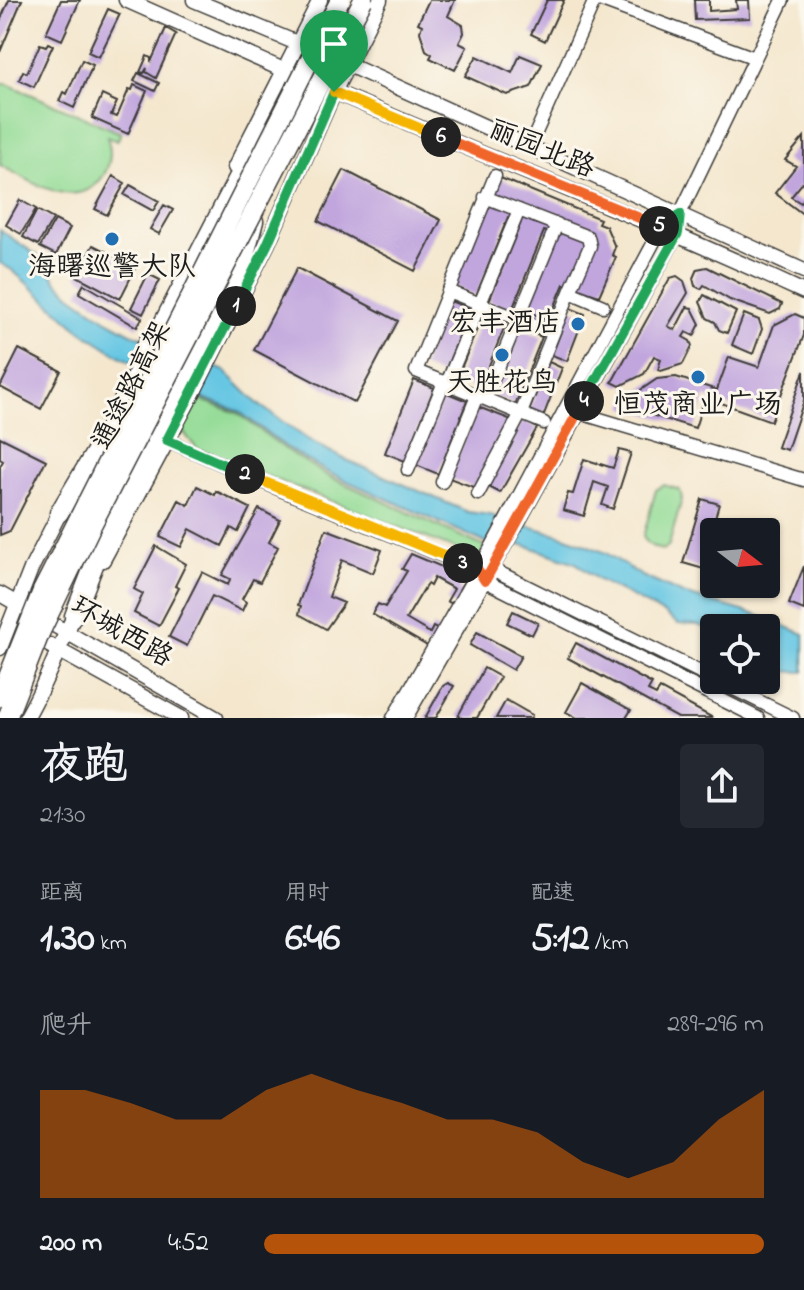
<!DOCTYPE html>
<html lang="zh">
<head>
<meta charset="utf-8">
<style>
  :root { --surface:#171b24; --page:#242831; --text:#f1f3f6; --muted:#9ea1a6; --accent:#b45309 }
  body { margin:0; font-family:"Indie Flower","LXGW WenKai TC",sans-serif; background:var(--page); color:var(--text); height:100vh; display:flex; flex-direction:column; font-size:30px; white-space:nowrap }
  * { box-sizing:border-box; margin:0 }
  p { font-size:26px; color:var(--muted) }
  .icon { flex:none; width:44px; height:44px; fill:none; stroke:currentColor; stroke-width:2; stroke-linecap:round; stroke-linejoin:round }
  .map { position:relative; height:718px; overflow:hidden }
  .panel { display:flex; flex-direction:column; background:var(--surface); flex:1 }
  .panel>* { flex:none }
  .needle { width:52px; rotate:106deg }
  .controls { position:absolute; left:700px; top:518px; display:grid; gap:16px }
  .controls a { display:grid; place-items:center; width:80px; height:80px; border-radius:8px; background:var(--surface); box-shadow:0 2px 6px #0004; font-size:40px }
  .pin { position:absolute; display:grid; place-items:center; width:68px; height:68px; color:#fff; margin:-82px -34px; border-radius:50% 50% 50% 0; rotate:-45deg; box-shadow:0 0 8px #0007 }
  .pin .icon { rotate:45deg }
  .km { position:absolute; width:40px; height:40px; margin:-20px; border-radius:50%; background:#222; color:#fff; font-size:22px; line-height:40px; text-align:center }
  .round { display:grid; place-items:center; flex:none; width:84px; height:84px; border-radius:8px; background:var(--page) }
  .headline { display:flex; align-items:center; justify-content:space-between; height:136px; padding:0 40px }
  h1 { font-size:44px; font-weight:700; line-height:60px }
  .stats { display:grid; grid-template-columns:repeat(3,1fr); gap:12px; height:136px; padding:8px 40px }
  .stats div { display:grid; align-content:center }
  .stats b { font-size:40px; font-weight:700 }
  .stats small { font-size:22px; font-weight:400 }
  .stats p { font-size:22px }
  .chart { height:224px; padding:16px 40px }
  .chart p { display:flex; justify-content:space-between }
  .chart svg { width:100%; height:144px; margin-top:8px; fill:var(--accent); opacity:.7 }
  ul { padding:0 40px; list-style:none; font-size:26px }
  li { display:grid; grid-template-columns:128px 96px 1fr; align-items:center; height:60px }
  li i { height:20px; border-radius:10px; background:var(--accent) }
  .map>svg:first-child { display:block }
  .green { fill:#94dc97; stroke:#587c5a; stroke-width:2 }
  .water { fill:#65c6e3; stroke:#407180; stroke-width:2 }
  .building { fill:#c1a6de }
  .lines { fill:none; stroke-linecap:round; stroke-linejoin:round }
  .minor-casing { stroke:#3c3a37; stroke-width:15 }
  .major-casing { stroke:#3c3a37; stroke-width:17 }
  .highway-casing { stroke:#3c3a37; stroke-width:21 }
  .minor { stroke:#fff; stroke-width:12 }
  .major { stroke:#fff; stroke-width:14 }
  .highway { stroke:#fff; stroke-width:18 }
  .major-bridge-casing { stroke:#3c3a37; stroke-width:17; stroke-linecap:butt }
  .highway-bridge-casing { stroke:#3c3a37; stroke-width:21; stroke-linecap:butt }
  .major-bridge { stroke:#fff; stroke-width:14 }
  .highway-bridge { stroke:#fff; stroke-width:18 }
  .split-1-casing { stroke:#fff; stroke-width:16 }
  .split-2-casing { stroke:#fff; stroke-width:16 }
  .split-3-casing { stroke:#fff; stroke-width:16 }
  .split-4-casing { stroke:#fff; stroke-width:16 }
  .split-5-casing { stroke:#fff; stroke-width:16 }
  .split-6-casing { stroke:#fff; stroke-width:16 }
  .split-7-casing { stroke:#fff; stroke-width:16 }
  .split-1 { stroke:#22a559; stroke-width:10 }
  .split-2 { stroke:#22a559; stroke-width:10 }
  .split-3 { stroke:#f5b400; stroke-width:10 }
  .split-4 { stroke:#f0652b; stroke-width:10 }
  .split-5 { stroke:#22a559; stroke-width:10 }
  .split-6 { stroke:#f0652b; stroke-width:10 }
  .split-7 { stroke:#f5b400; stroke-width:10 }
  .poi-dot { fill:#1f6fb2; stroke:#fbf7ec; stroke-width:3 }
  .labels { text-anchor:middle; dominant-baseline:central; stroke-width:6; stroke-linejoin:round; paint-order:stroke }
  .street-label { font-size:28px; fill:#1c1c1c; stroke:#fbf7ec }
  .poi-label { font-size:28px; fill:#1c1c1c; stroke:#fbf7ec }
</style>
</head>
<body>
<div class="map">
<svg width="804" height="718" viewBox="0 0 804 718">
  <rect width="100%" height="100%" fill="#fbf7ec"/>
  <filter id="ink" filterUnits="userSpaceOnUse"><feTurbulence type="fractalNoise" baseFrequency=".0125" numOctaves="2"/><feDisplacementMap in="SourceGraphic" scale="16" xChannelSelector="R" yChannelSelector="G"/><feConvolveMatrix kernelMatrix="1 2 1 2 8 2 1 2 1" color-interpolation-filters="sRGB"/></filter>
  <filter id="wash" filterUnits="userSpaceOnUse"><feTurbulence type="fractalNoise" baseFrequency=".006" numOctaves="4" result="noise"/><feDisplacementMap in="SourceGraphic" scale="32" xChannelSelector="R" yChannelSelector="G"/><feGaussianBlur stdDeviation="1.8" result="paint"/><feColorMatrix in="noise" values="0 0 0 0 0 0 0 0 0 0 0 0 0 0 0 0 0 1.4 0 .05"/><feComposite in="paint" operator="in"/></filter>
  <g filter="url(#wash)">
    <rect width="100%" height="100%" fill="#f4e7ce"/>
    <path class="green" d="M0,84H7L121,133L117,141L107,137C112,150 111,161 105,173C80,216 31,181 0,165Z
      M198,399L237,413L289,452L330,477L485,547L484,552L476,557L197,449L181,429Z
      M664,485L680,490L682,499L669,545L664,550C655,549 648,546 643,537L656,490Z"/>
    <path class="water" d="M0,230L44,260L56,281L71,295L107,320L131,333L225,371L258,404L307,439L342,458L468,512L490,515L567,537L606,553L642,576L683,594L757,615L804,634V672L772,671L766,666V628H714V632L698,625L678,624L665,614L598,580L576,563L524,545L484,542L331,474L290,450L238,411L205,399L120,356L81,331L12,270L0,263Z"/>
    <g id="blocks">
      <path class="building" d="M9,0H22L0,52V21Z
        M61,0H80L62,40L46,33Z
        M429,0H455L448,16L463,25L464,33L459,43L467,47L455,70L430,58L432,54L426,50L420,32L422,25L418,23Z
        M547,0H564L545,41L531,34Z
        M694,0H709V11L737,9L736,0H749L750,18L695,20Z
        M108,9L120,14L99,57L88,52Z
        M166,28L176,34L156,78L146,72L147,68L144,73L140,72L147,56L151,58V62Z
        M48,43L53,45L34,87L19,80L23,71L27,73L40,44L46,46Z
        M520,55L542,64L531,87L507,95L465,76L477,56L512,73Z
        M82,60L93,65L74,108L59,101L63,92L67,94Z
        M138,73L159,83L155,91L134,81Z
        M134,85L147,91L128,134L92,118L102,95L117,102L111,115L117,117L129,89L132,90Z
        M804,137V181L791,197L801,203L804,198V215L775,193L796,166L785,160Z
        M344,170L441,220L415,271L318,221Z
        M113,176L125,183L107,215L95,209Z
        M498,177L600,219L598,223L606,226L615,247L612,255L616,257L599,296L564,284L549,320L526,311L556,236L544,231L512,310L489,301L521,222L508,217L476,296L453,286Z
        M130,185L159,201L153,211L124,195Z
        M20,200L36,209L21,234L6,225Z
        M164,205L173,210L159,234L150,229Z
        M37,210L53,219L38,245L23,237Z
        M55,220L70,228L56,255L40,247Z
        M93,245L136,267L120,299L77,276Z
        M707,267L782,304L780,309L770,314L730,300L704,285L701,289L695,286L693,278L697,269Z
        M297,268L398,321L355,403L254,350Z
        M148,274L160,280L143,314L131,308Z
        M677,276L684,281L688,293L668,326L675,330L687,307L692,308L700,324L694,336L686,332L683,337L690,341L692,346L683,364L661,371L658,370L661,359L654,356L644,374L620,386L612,382L670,278Z
        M84,284L142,318L137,327L79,293Z
        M704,295L736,312L727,333L719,330L715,322L707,318L700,302Z
        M448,300L470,309L443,376L422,367Z
        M570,308L585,314L567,361L552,355Z
        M483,314L506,323L479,390L456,381Z
        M744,314L759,320L762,329L753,354L732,345Z
        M795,314L804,318V335L771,421L705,397L695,428L624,407L629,398L657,379L676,377L717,390L729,357L759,367L774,325Z
        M518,328L542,337L515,405L491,395Z
        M19,349L61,371L41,409L0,387Z
        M549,362L562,368L543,417L529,411Z
        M804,371V400L787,450L777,447Z
        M414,380L434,388L405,461L385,453Z
        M445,392L467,401L438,474L416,465Z
        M478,407L512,420L483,480L479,478L476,488L449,478Z
        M523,420L537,428L500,493L487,486Z
        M0,437L46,460L10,531L0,535V466L3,461L0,459Z
        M619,450L631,453L613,509L602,505L608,487L594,482L584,516L563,510L568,493L573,494L584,459L613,468Z
        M197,486L215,495L216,491L250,508L238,532L231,528L222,546L190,529L181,547L160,537L179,500L188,505Z
        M702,499L719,504L705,553L714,555V572L683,563Z
        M259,509L280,520L269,542L278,547L260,582L253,579L242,599L246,602L242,611L212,596L187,646L169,637L202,572L228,585L230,579L222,575Z
        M326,529L382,550L373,573L342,560L329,597L344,603L326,629L299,614L301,606L298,605Z
        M156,546L186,564L175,586L179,588L159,626L134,613L143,594L134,589Z
        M411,554L459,574L464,581L459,590L463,593L456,606L447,601L454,589L434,578L430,586L427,584L406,619L430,633L433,627L440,631L431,648L372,614L378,604L385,607L407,571L402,569Z
        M804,566V610L789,604Z
        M513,611L538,623L532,635L507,623Z
        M477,632L521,656L513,670L470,645Z
        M576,643L652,684L648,691L656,695L660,689L713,718H678L568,658Z
        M484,668L500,677L477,718H462L458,716Z
        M448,683L454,686L436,718H425L443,686Z
        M582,683L631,710L626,718H577L566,712Z
        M506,700L532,715L531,718H496Z"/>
    </g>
  </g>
  <g filter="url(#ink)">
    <use href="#blocks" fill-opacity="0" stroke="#3c3a37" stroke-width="2"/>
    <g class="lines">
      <defs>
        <path id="minor" d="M599,0L755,58
          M530,146L595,0
          M495,176L416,371L544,423
          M485,197L588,237L590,246L570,292
          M448,291L553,333
          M447,383L519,210
          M485,399L557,224
          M573,411L804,480
          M167,440L281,490L478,570L492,569L714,679
          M408,470L444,382
          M442,482L477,396
          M478,494L521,413L570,292L603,306
          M482,576L485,581L758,718
          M716,680L793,718
          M393,718L492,546L662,227L680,214
          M406,718L520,520L678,233L680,214L783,0"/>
        <path id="major" d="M126,0L308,81
          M194,0L323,54
          M342,62L804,271
          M328,89C486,157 647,219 804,292
          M235,167L320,0
          M103,560L193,393L267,245L334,92L380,0
          M0,594L216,718
          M49,645L181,718
          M0,648L31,569L64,504
          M26,718C47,683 59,643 79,607"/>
        <path id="highway" d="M59,513L106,434L242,170L267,131
          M74,616L116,509L237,284L254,221"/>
      </defs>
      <use href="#minor" class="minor-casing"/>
      <use href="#major" class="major-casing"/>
      <use href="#highway" class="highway-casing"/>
      <use href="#minor" class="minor"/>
      <use href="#major" class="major"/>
      <use href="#highway" class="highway"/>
      <defs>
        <path id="major-bridge" d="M135,364L150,334"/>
        <path id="highway-bridge" d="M0,697L42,591L340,0
          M7,718L41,631L92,525L363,0"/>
      </defs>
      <use href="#major-bridge" class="major-bridge-casing"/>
      <use href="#highway-bridge" class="highway-bridge-casing"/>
      <use href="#major-bridge" class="major-bridge"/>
      <use href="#highway-bridge" class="highway-bridge"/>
    </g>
  </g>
  <g class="lines" filter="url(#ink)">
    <defs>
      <path id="split-1" d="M236,306L267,245L334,92"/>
      <path id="split-2" d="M236,306L167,440L245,474"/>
      <path id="split-3" d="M245,474L463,563"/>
      <path id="split-4" d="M463,563L478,570L485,581L584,401"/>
      <path id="split-5" d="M584,401L678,233L680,214L662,227L659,226"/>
      <path id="split-6" d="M441,137L659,226"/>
      <path id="split-7" d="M334,92L441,137"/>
    </defs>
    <use href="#split-1" class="split-1-casing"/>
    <use href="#split-2" class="split-2-casing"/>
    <use href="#split-3" class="split-3-casing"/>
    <use href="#split-4" class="split-4-casing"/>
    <use href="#split-5" class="split-5-casing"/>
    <use href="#split-6" class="split-6-casing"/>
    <use href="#split-7" class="split-7-casing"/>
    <use href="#split-1" class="split-1"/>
    <use href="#split-2" class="split-2"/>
    <use href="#split-3" class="split-3"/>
    <use href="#split-4" class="split-4"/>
    <use href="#split-5" class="split-5"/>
    <use href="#split-6" class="split-6"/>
    <use href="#split-7" class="split-7"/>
  </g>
  <g class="poi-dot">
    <circle cx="112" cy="239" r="8"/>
    <circle cx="578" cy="324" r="8"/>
    <circle cx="502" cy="355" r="8"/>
    <circle cx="698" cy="377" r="8"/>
  </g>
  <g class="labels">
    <g class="street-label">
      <text transform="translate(541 150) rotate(22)">丽园北路</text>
      <text transform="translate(133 386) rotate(-63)">通途路高架</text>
      <text transform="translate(121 633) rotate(30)">环城西路</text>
    </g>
    <g class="poi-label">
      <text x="112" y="268">海曙巡警大队</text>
      <text x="562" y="324" text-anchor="end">宏丰酒店</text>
      <text x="502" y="384">天胜花鸟</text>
      <text x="698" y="406">恒茂商业广场</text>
    </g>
  </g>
</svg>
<div class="controls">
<a><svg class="needle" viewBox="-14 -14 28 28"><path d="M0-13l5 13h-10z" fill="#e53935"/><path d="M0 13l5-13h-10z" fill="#9ea1a6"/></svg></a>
<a><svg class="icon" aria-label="locate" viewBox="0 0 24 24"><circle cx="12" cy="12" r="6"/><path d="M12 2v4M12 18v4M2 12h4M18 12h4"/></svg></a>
</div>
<div class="pin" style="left:334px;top:92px;background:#1e9e55"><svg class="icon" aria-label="arrive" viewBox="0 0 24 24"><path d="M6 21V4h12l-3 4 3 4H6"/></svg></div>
<b class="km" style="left:236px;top:306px">1</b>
<b class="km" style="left:245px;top:474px">2</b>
<b class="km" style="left:463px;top:563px">3</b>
<b class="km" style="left:584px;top:401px">4</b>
<b class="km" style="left:659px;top:226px">5</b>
<b class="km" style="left:441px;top:137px">6</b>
</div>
<section class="panel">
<div class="headline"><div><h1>夜跑</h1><p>21:30</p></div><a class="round"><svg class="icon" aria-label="share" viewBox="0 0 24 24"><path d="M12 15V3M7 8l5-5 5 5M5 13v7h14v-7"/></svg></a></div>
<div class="stats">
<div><p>距离</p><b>1.30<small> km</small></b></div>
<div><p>用时</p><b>6:46</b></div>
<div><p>配速</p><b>5:12<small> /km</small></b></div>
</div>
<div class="chart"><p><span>爬升</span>289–296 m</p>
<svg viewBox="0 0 160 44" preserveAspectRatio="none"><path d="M0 44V11L10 11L20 15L30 20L40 20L50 11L60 6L70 11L80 15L90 20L100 20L110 24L120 33L130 38L140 33L150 20L160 11V44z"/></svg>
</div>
<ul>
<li><b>200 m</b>4:52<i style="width:100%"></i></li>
</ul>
</section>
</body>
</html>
